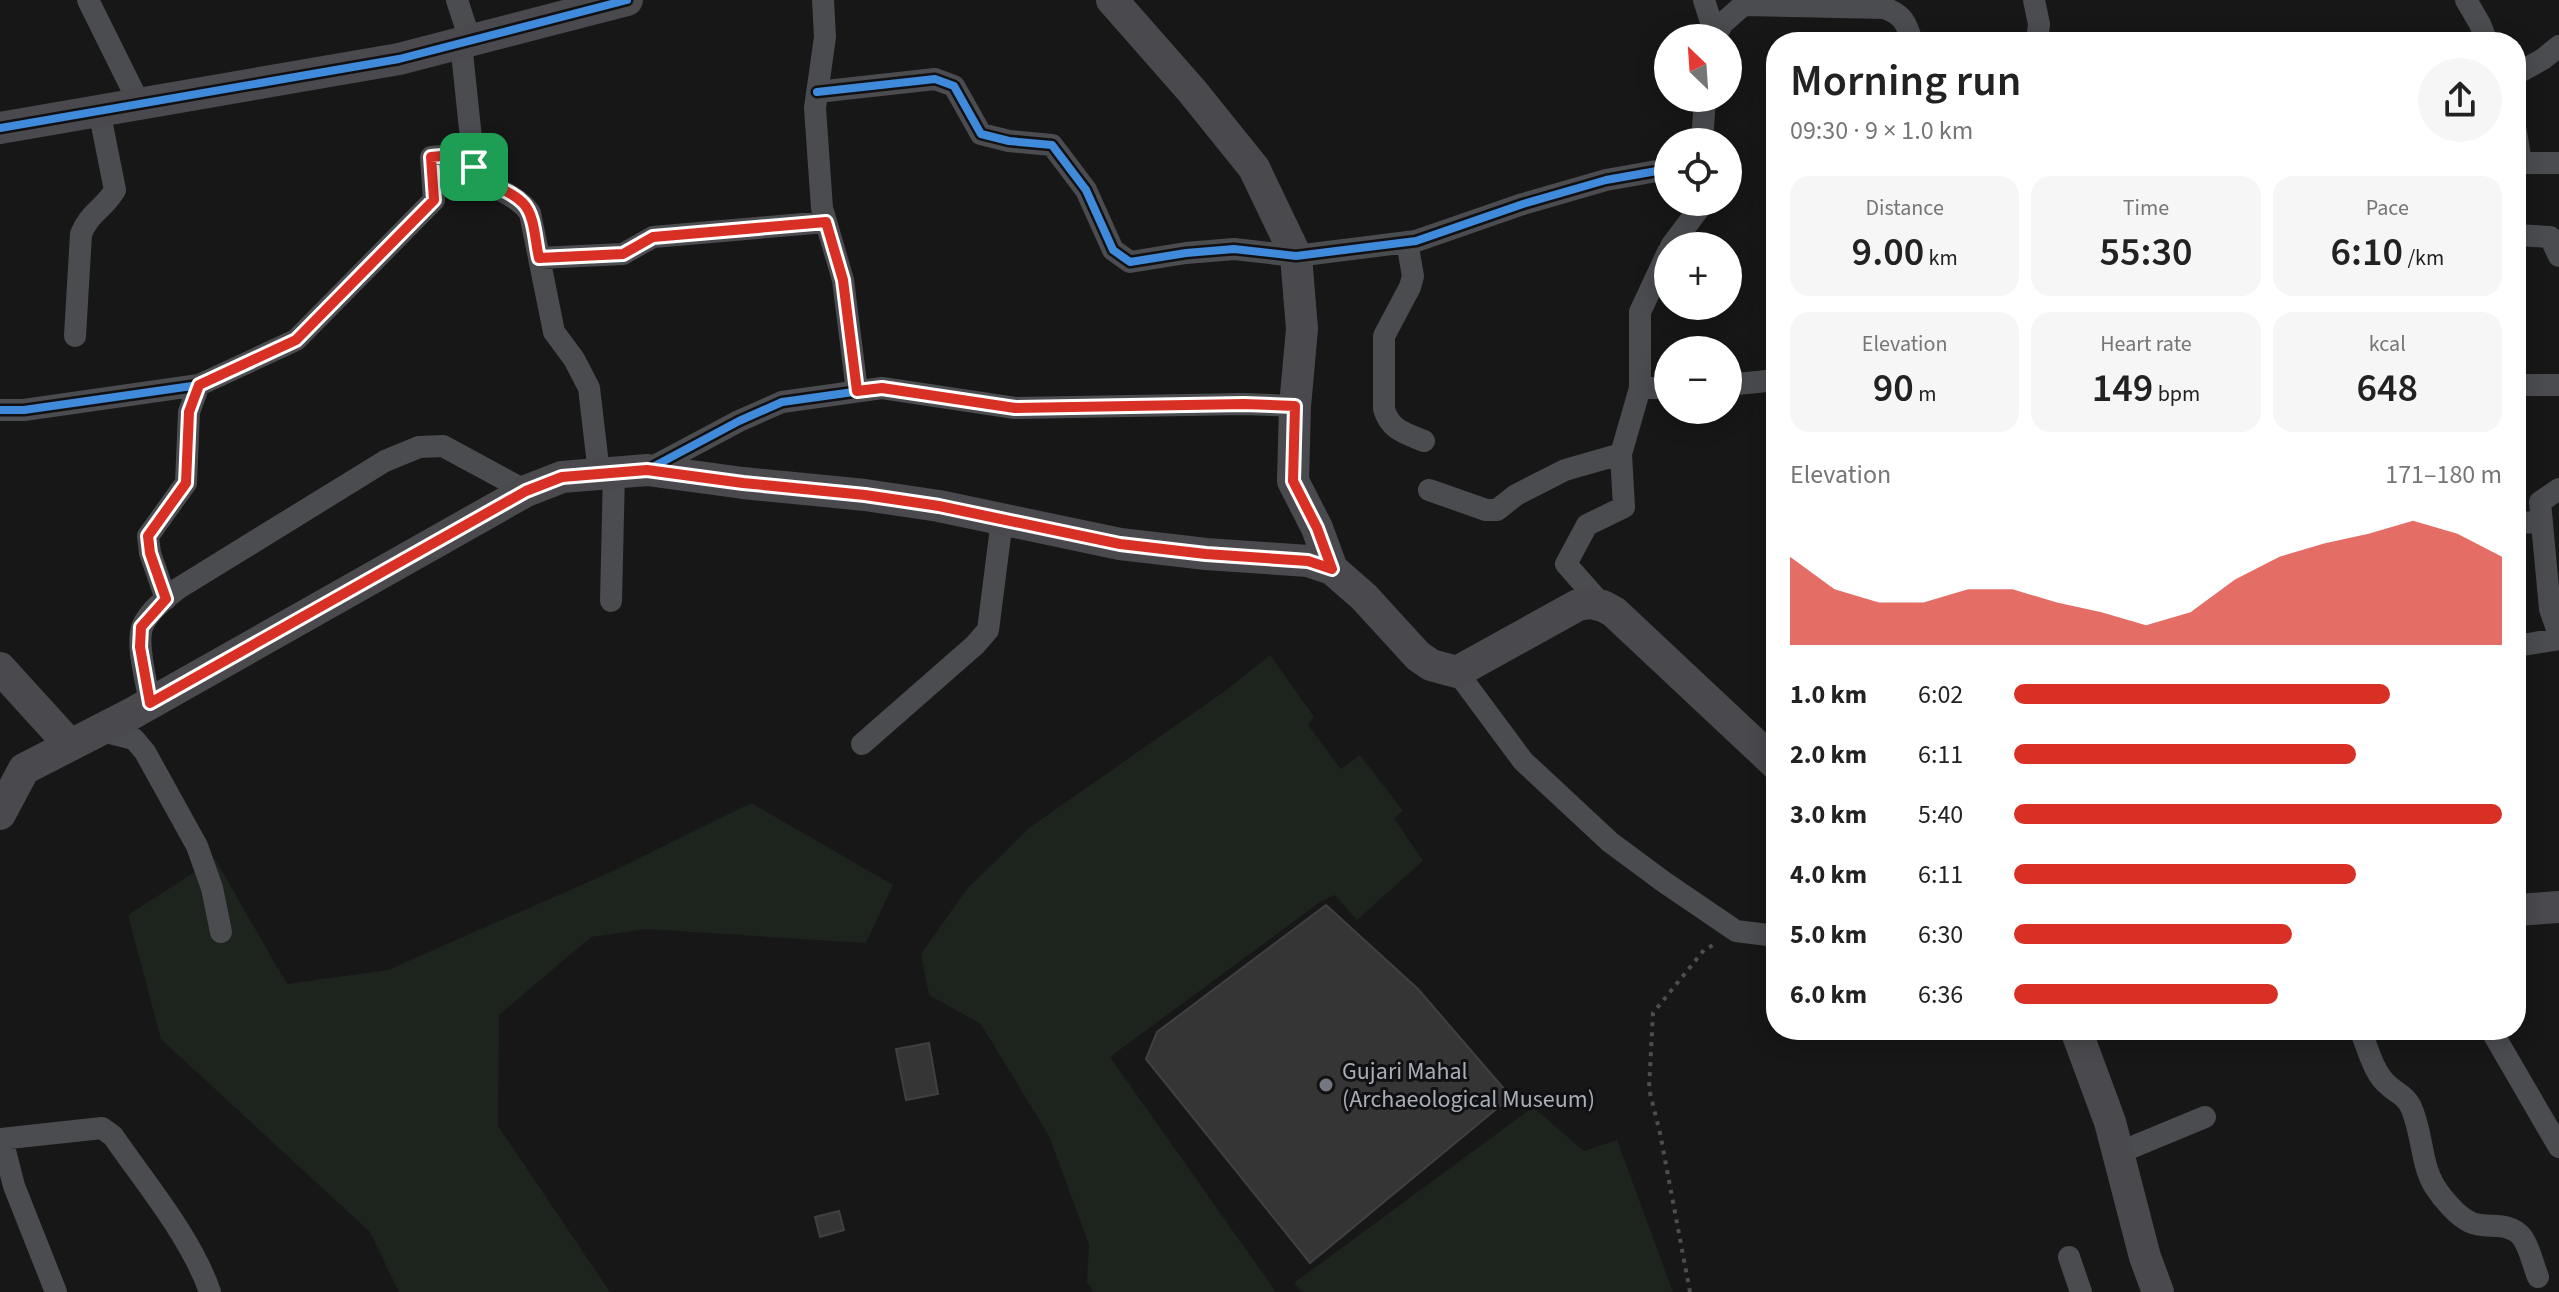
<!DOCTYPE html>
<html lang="en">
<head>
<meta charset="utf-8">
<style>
  :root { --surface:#fff; --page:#f6f6f6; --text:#222; --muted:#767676; --accent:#d93025 }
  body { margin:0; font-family:"Source Sans 3",sans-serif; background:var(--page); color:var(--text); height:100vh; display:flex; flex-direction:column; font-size:30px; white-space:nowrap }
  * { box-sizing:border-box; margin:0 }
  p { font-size:26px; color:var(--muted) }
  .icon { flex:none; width:44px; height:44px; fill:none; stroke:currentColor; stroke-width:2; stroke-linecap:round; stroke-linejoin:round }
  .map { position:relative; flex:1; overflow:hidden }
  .side { position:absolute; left:1766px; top:32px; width:760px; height:1008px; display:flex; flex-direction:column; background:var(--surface); border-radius:32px; box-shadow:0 4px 20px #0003 }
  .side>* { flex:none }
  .needle { width:52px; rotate:335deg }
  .tools { position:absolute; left:1654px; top:24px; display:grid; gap:16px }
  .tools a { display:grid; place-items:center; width:88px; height:88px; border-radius:50%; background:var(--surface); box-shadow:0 4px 20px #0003; font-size:40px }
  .pin { position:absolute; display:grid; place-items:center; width:68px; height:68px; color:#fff; margin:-34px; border-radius:16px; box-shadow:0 4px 12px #0006 }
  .round { display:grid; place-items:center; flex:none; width:84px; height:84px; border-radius:42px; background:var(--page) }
  .head { display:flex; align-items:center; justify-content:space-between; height:136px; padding:0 24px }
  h1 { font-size:44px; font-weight:600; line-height:60px }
  .stats { display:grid; grid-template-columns:repeat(3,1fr); gap:12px; height:136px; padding:8px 24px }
  .stats div { display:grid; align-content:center; border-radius:20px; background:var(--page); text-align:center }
  .stats b { font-size:40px; font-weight:600 }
  .stats small { font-size:22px; font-weight:400 }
  .stats p { font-size:22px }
  .chart { height:224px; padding:16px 24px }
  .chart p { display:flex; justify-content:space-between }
  .chart svg { width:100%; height:144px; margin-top:8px; fill:var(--accent); opacity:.7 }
  ul { padding:0 24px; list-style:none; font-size:26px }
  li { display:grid; grid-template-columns:128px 96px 1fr; align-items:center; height:60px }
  li i { height:20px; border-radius:10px; background:var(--accent) }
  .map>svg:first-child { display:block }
  .green { fill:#1d241e }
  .building { fill:#353536; stroke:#3f4043; stroke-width:2 }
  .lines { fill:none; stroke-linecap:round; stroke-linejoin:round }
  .path { stroke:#4d4e52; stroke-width:4; stroke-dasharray:4 6; stroke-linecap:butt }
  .street { stroke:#4b4c50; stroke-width:22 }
  .secondary { stroke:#4a4a4e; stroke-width:32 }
  .cycleway-casing { stroke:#111113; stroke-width:13 }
  .cycleway { stroke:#408adc; stroke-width:8 }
  .route-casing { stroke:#fff; stroke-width:16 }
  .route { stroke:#d93025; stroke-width:10 }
  .poi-dot { fill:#757880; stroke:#111113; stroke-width:3 }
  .labels { text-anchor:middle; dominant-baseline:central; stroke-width:6; stroke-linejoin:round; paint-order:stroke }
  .poi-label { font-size:24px; fill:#a8adb8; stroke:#111113; text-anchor:start }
</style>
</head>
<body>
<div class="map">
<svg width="2559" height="1292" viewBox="0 0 2559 1292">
  <rect width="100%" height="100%" fill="#171717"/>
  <path class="green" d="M1270,655L1314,717L1308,725L1341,769L1360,755L1403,811L1394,818L1423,861L1357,920L1335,895L1320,902L1110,1057L1276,1292H1094L1087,1282L1089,1244L1049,1136L981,1024L929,995L921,954L966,890L1029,828L1225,691Z
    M751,803L893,885L866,943L646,929L591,937L499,1015L498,1126L610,1292H399L370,1232L161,1039L128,915L215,859L287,984L388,970L613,871Z
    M1533,1107L1584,1151L1617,1140L1673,1292H1303L1294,1283Z"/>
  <path class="building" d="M1326,905L1418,989L1511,1097L1310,1263L1146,1059L1157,1032Z
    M929,1043L938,1094L906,1100L896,1049Z
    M839,1211L844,1230L820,1237L815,1217Z"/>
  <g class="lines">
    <path class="path" d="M1690,1292L1660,1133L1649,1089L1653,1013L1704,950L1717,943"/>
    <path class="street" d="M88,0L139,103
      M457,0L470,40
      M823,0L825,37L815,108L822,208L843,280L857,391
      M1704,0L1715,35
      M2034,0L2039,24L2037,42
      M2466,0L2480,24L2487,42
      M1745,5L1884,8C1903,14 1907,24 1912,42
      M1714,38L1723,23L1749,0
      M461,43L474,167C485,189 516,192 530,213L554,332L574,359L589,388L599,473
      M2516,74L2543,59L2559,46
      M817,92L935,79L954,86L981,134L1009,141L1052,145L1086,190L1113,250L1130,262L1186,253L1234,249L1296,256L1416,241L1523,204L1606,180L1668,169
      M2516,132L2521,162
      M1702,142L1705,98
      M2516,163H2559
      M2516,235L2550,237L2559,256
      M1407,242L1413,276L1410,287L1384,336V409C1390,430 1405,433 1424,441
      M1671,246L1704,202
      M1668,252L1640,312V388H1668
      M539,258L623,254L653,237L826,222
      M75,336L81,234C89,213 104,209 115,190L99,110
      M1728,385L1776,380
      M2516,385H2559
      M0,410H24L199,385L296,340L434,200L431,157L473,153
      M647,470L739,421L782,402L882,388L1015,408L1244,404L1295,406
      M2559,489L2540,502L2550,609L2559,635
      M1429,490L1486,510H1497L1516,495L1565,470L1621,454
      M2516,523L2541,522
      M166,599L150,553L148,536L186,483L189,412L199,385
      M611,601L614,472
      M1603,606L1566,564L1587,525L1624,507L1621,454L1640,388
      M2516,646L2559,639
      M1457,672L1523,761L1610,842L1664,882L1736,931L1776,936
      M150,703C147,684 135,642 143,625C150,610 166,598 179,588L385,461L419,447L443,446L526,491
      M98,730L134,739L145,752L197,846L212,888L221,932
      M862,744L975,645L988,630L1002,520
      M2360,1030C2368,1047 2373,1073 2388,1085C2396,1093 2404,1094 2410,1105C2423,1131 2420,1163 2435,1187C2442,1198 2458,1217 2470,1222C2486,1230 2509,1220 2522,1237C2530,1248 2533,1265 2538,1277
      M2491,1030L2559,1147
      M0,1139L102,1128L113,1136C146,1184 191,1237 210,1292
      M2,1139L14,1186L56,1292
      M2118,1153L2205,1117
      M2069,1257L2081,1292"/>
    <path class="secondary" d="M1112,0L1192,91L1254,168L1296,256L1302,329L1295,406L1293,481L1317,528L1332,569
      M0,128L399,59L627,0
      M0,668L70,745
      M0,814L24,769L133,713L526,491L562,477L647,470L743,483L865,495L939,506L1120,544L1206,554L1308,561L1332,569L1364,597L1418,656L1431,665L1457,672L1578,605L1590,603L1603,606L1614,612L1776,764
      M2516,910L2559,907
      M2076,1030L2110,1122L2145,1257L2158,1292"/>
    <defs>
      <path id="cycleway" d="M817,92L935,79L954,86L981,134L1009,141L1052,145L1086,190L1113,250L1130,262L1186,253L1234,249L1296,256L1416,241L1523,204L1606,180L1668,169
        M0,128L399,59L627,0
        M0,410H24L199,385L296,340L434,200L431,157L473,153
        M647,470L739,421L782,402L882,388L1015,408L1244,404L1295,406"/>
    </defs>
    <use href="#cycleway" class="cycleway-casing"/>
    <use href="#cycleway" class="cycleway"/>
  </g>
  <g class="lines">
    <defs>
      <path id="route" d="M473,153C477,193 502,181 523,203C535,215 535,242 539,258L623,254L653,237L826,222L843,280L857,391L882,388L1015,408L1244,404L1295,406L1293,481L1317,528L1332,569L1308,561L1206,554L1120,544L939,506L865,495L743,483L647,470L562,477L526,491L150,703L140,647L141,627L166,599L150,553L148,536L186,483L189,412L199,385L296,340L434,200L431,157Z"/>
    </defs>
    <use href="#route" class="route-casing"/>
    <use href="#route" class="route"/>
  </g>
  <circle class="poi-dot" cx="1326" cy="1085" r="8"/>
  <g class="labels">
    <g class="poi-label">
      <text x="1342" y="1071">Gujari Mahal<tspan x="1342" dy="28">(Archaeological Museum)</tspan></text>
    </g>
  </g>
</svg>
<div class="tools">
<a><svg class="needle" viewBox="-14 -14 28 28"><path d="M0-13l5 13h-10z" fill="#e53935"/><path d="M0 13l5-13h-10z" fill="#767676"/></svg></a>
<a><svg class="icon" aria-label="locate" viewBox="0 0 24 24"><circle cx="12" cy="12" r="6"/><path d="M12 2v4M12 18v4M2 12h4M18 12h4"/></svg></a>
<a>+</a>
<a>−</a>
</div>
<div class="pin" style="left:474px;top:167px;background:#1e9e55"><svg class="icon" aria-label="arrive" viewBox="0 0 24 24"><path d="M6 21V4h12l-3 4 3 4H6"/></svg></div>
<section class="side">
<div class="head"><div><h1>Morning run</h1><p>09:30 · 9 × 1.0 km</p></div><a class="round"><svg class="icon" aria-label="share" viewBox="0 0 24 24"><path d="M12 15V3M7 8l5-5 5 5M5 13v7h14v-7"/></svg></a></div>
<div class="stats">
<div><p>Distance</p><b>9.00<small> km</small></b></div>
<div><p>Time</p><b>55:30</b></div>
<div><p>Pace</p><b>6:10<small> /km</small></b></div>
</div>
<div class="stats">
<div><p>Elevation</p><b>90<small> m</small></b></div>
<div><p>Heart rate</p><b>149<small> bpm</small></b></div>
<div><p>kcal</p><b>648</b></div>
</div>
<div class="chart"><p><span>Elevation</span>171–180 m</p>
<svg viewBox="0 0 160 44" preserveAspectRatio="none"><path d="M0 44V17L10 27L20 31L30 31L40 27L50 27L60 31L70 34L80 38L90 34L100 24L110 17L120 13L130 10L140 6L150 10L160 17V44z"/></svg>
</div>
<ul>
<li><b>1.0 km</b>6:02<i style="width:77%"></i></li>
<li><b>2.0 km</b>6:11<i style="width:70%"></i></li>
<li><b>3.0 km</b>5:40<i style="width:100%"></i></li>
<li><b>4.0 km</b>6:11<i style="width:70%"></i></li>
<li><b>5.0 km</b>6:30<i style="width:57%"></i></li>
<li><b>6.0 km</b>6:36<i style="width:54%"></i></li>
</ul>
</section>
</div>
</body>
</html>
